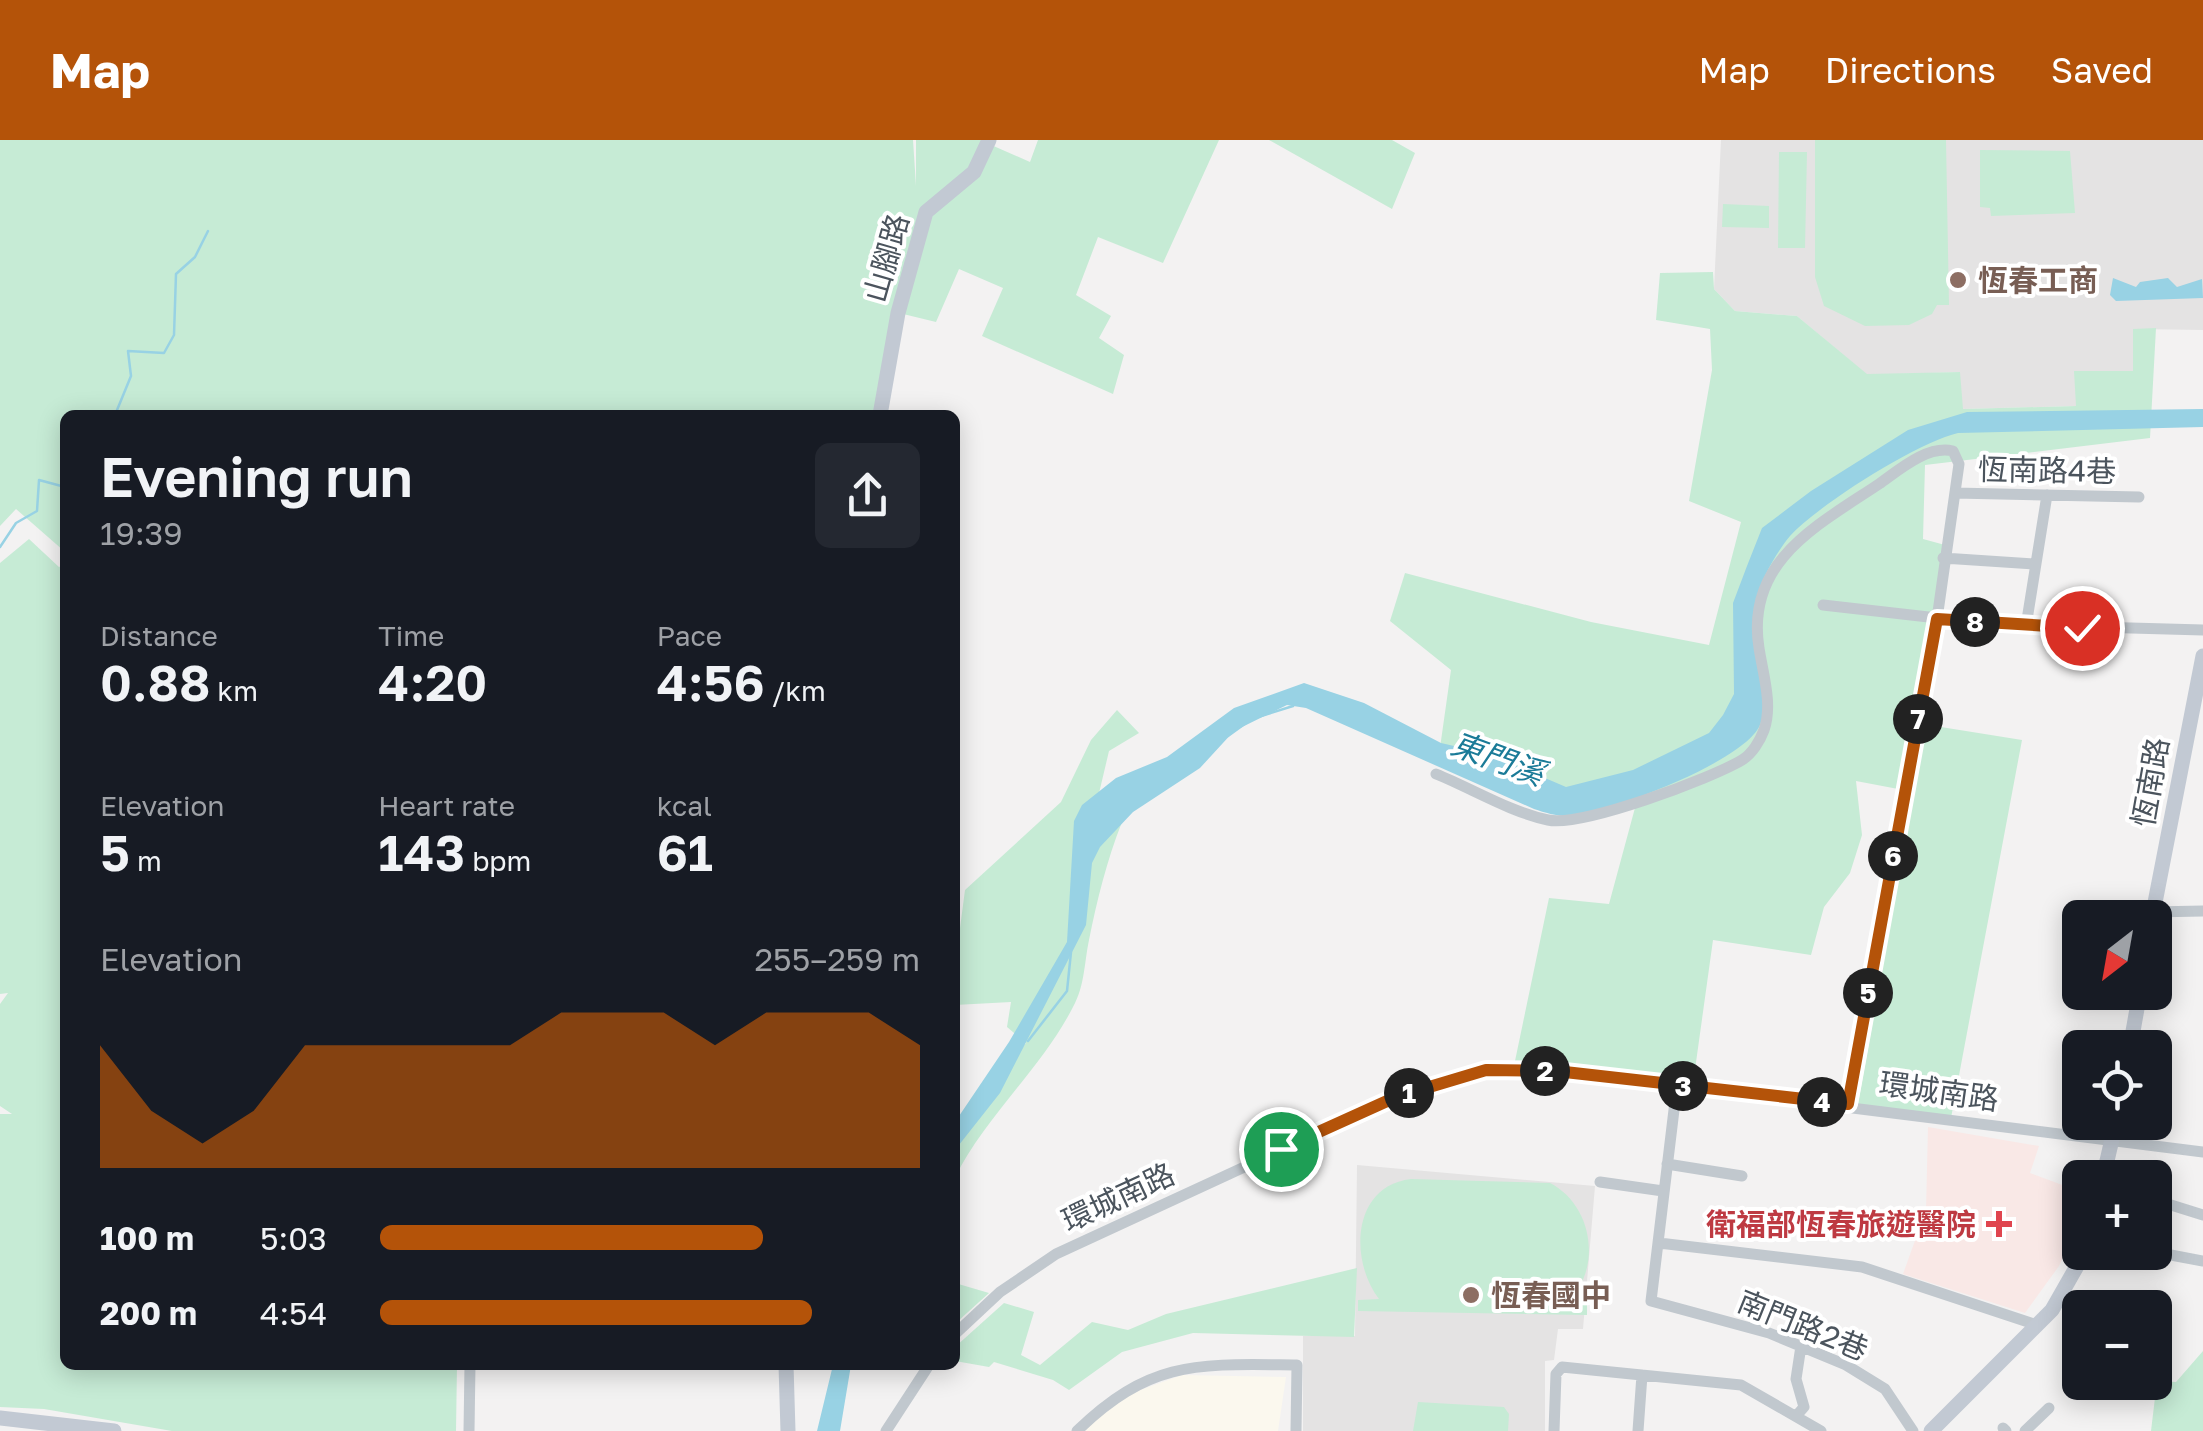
<!DOCTYPE html>
<html lang="en">
<head>
<meta charset="utf-8">
<style>
  :root { --surface:#171b24; --page:#242831; --text:#f1f3f6; --muted:#9ea1a6; --accent:#b45309 }
  body { margin:0; font-family:"Golos Text","Noto Sans TC",sans-serif; background:var(--page); color:var(--text); height:100vh; display:flex; flex-direction:column; font-size:38px; white-space:nowrap }
  * { box-sizing:border-box; margin:0 }
  p { font-size:32px; color:var(--muted) }
  .icon { flex:none; width:55px; height:55px; fill:none; stroke:currentColor; stroke-width:2; stroke-linecap:round; stroke-linejoin:round }
  .map { position:relative; flex:1; overflow:hidden }
  .side { position:absolute; left:60px; top:270px; width:900px; height:960px; display:flex; flex-direction:column; background:var(--surface); border-radius:15px; box-shadow:0 5px 25px #0003 }
  .side>* { flex:none }
  .needle { width:65px; rotate:211deg }
  .fabs { position:absolute; left:2062px; top:760px; display:grid; gap:20px }
  .fabs a { display:grid; place-items:center; width:110px; height:110px; border-radius:15px; background:var(--surface); box-shadow:0 5px 25px #0003; font-size:50px }
  .pin { position:absolute; display:grid; place-items:center; width:85px; height:85px; color:#fff; margin:-42px; border:5px solid #fff; border-radius:50%; box-shadow:0 2px 10px #0007 }
  .km { position:absolute; width:50px; height:50px; margin:-25px; border-radius:50%; background:#222; color:#fff; font-size:28px; line-height:50px; text-align:center }
  .round { display:grid; place-items:center; flex:none; width:105px; height:105px; border-radius:15px; background:var(--page) }
  .head { display:flex; align-items:center; justify-content:space-between; height:170px; padding:0 40px }
  h1 { font-size:55px; font-weight:600; line-height:75px }
  .figures { display:grid; grid-template-columns:repeat(3,1fr); gap:15px; height:170px; padding:10px 40px }
  .figures div { display:grid; align-content:center }
  .figures b { font-size:50px; font-weight:600 }
  .figures small { font-size:28px; font-weight:400 }
  .figures p { font-size:28px }
  .chart { height:280px; padding:20px 40px }
  .chart p { display:flex; justify-content:space-between }
  .chart svg { width:100%; height:180px; margin-top:10px; fill:var(--accent); opacity:.7 }
  ul { padding:0 40px; list-style:none; font-size:32px }
  li { display:grid; grid-template-columns:160px 120px 1fr; align-items:center; height:75px }
  li i { height:25px; border-radius:12px; background:var(--accent) }
  header { display:flex; align-items:center; gap:60px; box-sizing:border-box; height:140px; padding:0 50px; background:var(--accent); color:#fff }
  header strong { font-size:48px }
  nav { display:flex; gap:55px; margin-inline-start:auto; font-size:35px }
  .map>svg:first-child { display:block }
  .commercial { fill:#fbf8ee }
  .education { fill:#e4e3e3 }
  .medical { fill:#f9e8e6 }
  .green { fill:#c6ebd5 }
  .water { fill:#98d2e4 }
  .lines { fill:none; stroke-linecap:round; stroke-linejoin:round }
  .stream { stroke:#98d2e4; stroke-width:2.5 }
  .street { stroke:#c1c8ce; stroke-width:11 }
  .secondary { stroke:#c2c9d3; stroke-width:15 }
  .route-casing { stroke:#fff; stroke-width:20 }
  .route { stroke:#b45309; stroke-width:12 }
  .education-dot { fill:#8d6e63; stroke:#fff; stroke-width:4 }
  .health-dot { fill:#e0444e; stroke:#fff; stroke-width:4 }
  .labels { text-anchor:middle; dominant-baseline:central; stroke-width:8; stroke-linejoin:round; paint-order:stroke }
  .street-label { font-size:30px; fill:#4b545d; stroke:#fff }
  .education-label { font-size:30px; font-weight:bold; fill:#785e54; stroke:#fff; text-anchor:start }
  .health-label { font-size:30px; font-weight:bold; fill:#be3a42; stroke:#fff; text-anchor:end }
  .water-label { font-size:32px; font-style:italic; fill:#1b7b98; stroke:#fff }
</style>
</head>
<body>
<header>
<strong>Map</strong>
<nav><a>Map</a><a>Directions</a><a>Saved</a></nav>
</header>
<div class="map">
<svg width="2203" height="1291" viewBox="0 0 2203 1291">
  <rect width="100%" height="100%" fill="#f3f2f2"/>
  <path class="commercial" d="M1182,1235L1286,1237L1278,1291H1085L1103,1271L1135,1252Z"/>
  <path class="education" d="M1721,0H2203V190L2134,189V231L2076,266L1962,269L1959,232L1867,235L1797,176L1735,171L1714,149Z
    M1357,1025L1595,1046L1583,1189H1558L1554,1220L1545,1221V1291H1303V1196H1355Z"/>
  <path class="medical" d="M1928,987L2039,1006L2030,1033L2065,1046L2080,1044L2075,1093L2059,1126L2025,1173L1903,1134L1926,1070Z"/>
  <path class="green" d="M0,0H913L916,46V0H990L989,4L1030,22L1038,0H1219L1163,123L1098,97L1076,155L1111,176L1099,198L1124,215L1113,254L982,196L1003,148L959,129L936,182L899,173L880,275H65L64,411L16,369L0,386Z
    M1269,0H1392L1415,13L1392,69Z
    M1815,0H1946L1949,165H1937L1932,174L1909,185L1865,186L1824,166L1815,137Z
    M1980,10L2070,11L2075,73L1991,76L1990,68L1980,67Z
    M1779,12H1807L1805,108H1778Z
    M1723,64L1769,66V88L1722,87Z
    M1713,132L1714,149L1735,171L1797,176L1867,234L1960,232L1963,269L2076,266L2074,231H2133V189L2156,188L2150,298L1925,325L1923,399L1945,405L1916,583L2022,600L1951,978L1858,964L1914,652L1856,641L1862,695L1850,733L1824,767L1811,815L1713,800L1693,944L1515,921L1549,758L1609,764L1642,642L1596,659L1438,622L1451,530L1390,481L1405,433L1591,482L1709,505L1741,382L1689,361L1712,230L1710,189L1656,180L1660,133Z
    M29,399L59,427L65,424V690L60,695L65,703V1225H457L456,1291H172L44,1269L0,1267V974H12L0,966V864L8,853L0,854V423Z
    M1117,570L1139,593L1109,611L1096,666L1122,682C1107,720 1097,760 1089,800C1084,824 1085,845 1073,867C1042,928 983,979 955,1038V984L1026,903L1007,887L1011,862L955,865V826L965,750L1061,662L1091,600Z
    M1411,1039L1550,1043C1593,1065 1603,1129 1567,1162L1587,1165V1175L1358,1171V1160L1379,1159C1349,1120 1352,1046 1411,1039Z
    M1357,1128L1354,1197L1193,1193L1122,1212L1069,1250L1053,1240L994,1222L989,1227L955,1221V1207L1004,1163L1034,1172L1021,1215L1040,1225L1092,1182L1128,1190L1166,1174Z
    M955,1143L989,1153L957,1182L955,1179Z
    M2203,1211V1291H2151L2157,1241L2176,1242Z
    M1418,1262L1504,1267L1509,1274L1508,1291H1413Z"/>
  <path class="water" d="M2113,138L2136,147L2140,142L2168,138L2177,147L2202,139L2203,158L2116,161L2110,155Z
    M2203,269V287L1958,293C1918,302 1818,365 1790,396C1778,410 1762,438 1757,456C1748,496 1776,546 1760,585C1745,621 1611,672 1571,676C1559,677 1546,673 1534,669L1306,568L1287,565L1234,591L1200,628L1133,672L1100,707L1092,723L1086,785L1000,953L955,1010V982L1009,902L1067,802L1074,681L1082,665L1116,638L1167,617L1234,568L1304,543L1364,563L1441,603L1489,614L1566,647L1633,630L1709,593L1723,575L1734,554L1733,463L1747,426L1762,388L1811,351L1908,290L1967,272Z
    M833,1225H851L840,1291H817Z"/>
  <g class="lines">
    <path class="stream" d="M115,275L131,236L128,211L164,213L174,195L176,134L195,117L208,91
      M0,407L16,383L37,371L39,340L65,347
      M1258,577L1293,566
      M1228,596L1246,583
      M1028,901L1067,851L1071,812"/>
    <path class="street" d="M1955,353L2139,357
      M1943,418L2035,424
      M1823,465L1990,484L2203,490
      M2026,486L2047,355
      M1436,634C1471,648 1510,672 1548,680C1582,687 1710,639 1742,620C1752,614 1760,601 1764,590C1773,565 1763,534 1759,508C1745,421 1818,385 1879,344C1899,330 1927,305 1953,311L1959,324L1937,479L1848,964
      M2152,772L2203,771
      M1677,945L1651,1161L1769,1193L1846,1225L1885,1249L1913,1291
      M1667,1024L1742,1036
      M1600,1042L1663,1051
      M2155,1060L2203,1075
      M1659,1103L1862,1127L2037,1185
      M2155,1112L2203,1121
      M955,1194L1000,1152L1056,1114L1396,957L1462,934L1557,931L2203,1012
      M1797,1275L1804,1267L1796,1239L1801,1206
      M2003,1288L2006,1291
      M469,1291L470,1225
      M886,1291L929,1225
      M1077,1291C1151,1219 1199,1224 1297,1225L1296,1291
      M1554,1291L1556,1234L1562,1227L1741,1245L1821,1291
      M1638,1291L1642,1235
      M2025,1291L2049,1268"/>
    <path class="secondary" d="M880,275L898,173L926,72L974,32L989,0
      M2152,778L2203,516
      M2130,908L2140,852
      M2103,1038L2116,982
      M786,1225L788,1291
      M0,1278L114,1291
      M1931,1291L2052,1170L2085,1112"/>
  </g>
  <g class="lines">
    <defs>
      <path id="route" d="M1281,1009L1396,957L1486,930L1556,931L1848,964L1937,479L2082,488"/>
    </defs>
    <use href="#route" class="route-casing"/>
    <use href="#route" class="route"/>
  </g>
  <g class="education-dot">
    <circle cx="1958" cy="140" r="10"/>
    <circle cx="1471" cy="1155" r="10"/>
  </g>
  <path class="health-dot" d="M1994 1069h10v10h10v10h-10v10h-10v-10h-10v-10h10z"/>
  <g class="labels">
    <g class="street-label">
      <text transform="translate(886 118) rotate(-74)">山腳路</text>
      <text transform="translate(2047 330) rotate(1)">恆南路4巷</text>
      <text transform="translate(2150 642) rotate(-80)">恆南路</text>
      <text transform="translate(1939 951) rotate(8)">環城南路</text>
      <text transform="translate(1118 1057) rotate(-25)">環城南路</text>
      <text transform="translate(1803 1185) rotate(22)">南門路2巷</text>
    </g>
    <g class="education-label">
      <text x="1978" y="140">恆春工商</text>
      <text x="1491" y="1155">恆春國中</text>
    </g>
    <g class="health-label">
      <text x="1976" y="1084">衛福部恆春旅遊醫院</text>
    </g>
    <g class="water-label">
      <text transform="translate(1498 618) rotate(20)">東門溪</text>
    </g>
  </g>
</svg>
<div class="fabs">
<a><svg class="needle" viewBox="-14 -14 28 28"><path d="M0-13l5 13h-10z" fill="#e53935"/><path d="M0 13l5-13h-10z" fill="#9ea1a6"/></svg></a>
<a><svg class="icon" aria-label="locate" viewBox="0 0 24 24"><circle cx="12" cy="12" r="6"/><path d="M12 2v4M12 18v4M2 12h4M18 12h4"/></svg></a>
<a>+</a>
<a>−</a>
</div>
<div class="pin" style="left:1281px;top:1009px;background:#1e9e55"><svg class="icon" aria-label="arrive" viewBox="0 0 24 24"><path d="M6 21V4h12l-3 4 3 4H6"/></svg></div>
<div class="pin" style="left:2082px;top:488px;background:#d93025"><svg class="icon" aria-label="check" viewBox="0 0 24 24"><path d="M5 12l5 5 9-10"/></svg></div>
<b class="km" style="left:1409px;top:953px">1</b>
<b class="km" style="left:1545px;top:931px">2</b>
<b class="km" style="left:1683px;top:946px">3</b>
<b class="km" style="left:1822px;top:962px">4</b>
<b class="km" style="left:1868px;top:853px">5</b>
<b class="km" style="left:1893px;top:716px">6</b>
<b class="km" style="left:1918px;top:579px">7</b>
<b class="km" style="left:1975px;top:482px">8</b>
<section class="side">
<div class="head"><div><h1>Evening run</h1><p>19:39</p></div><a class="round"><svg class="icon" aria-label="share" viewBox="0 0 24 24"><path d="M12 15V3M7 8l5-5 5 5M5 13v7h14v-7"/></svg></a></div>
<div class="figures">
<div><p>Distance</p><b>0.88<small> km</small></b></div>
<div><p>Time</p><b>4:20</b></div>
<div><p>Pace</p><b>4:56<small> /km</small></b></div>
</div>
<div class="figures">
<div><p>Elevation</p><b>5<small> m</small></b></div>
<div><p>Heart rate</p><b>143<small> bpm</small></b></div>
<div><p>kcal</p><b>61</b></div>
</div>
<div class="chart"><p><span>Elevation</span>255–259 m</p>
<svg viewBox="0 0 160 44" preserveAspectRatio="none"><path d="M0 44V14L10 30L20 38L30 30L40 14L50 14L60 14L70 14L80 14L90 6L100 6L110 6L120 14L130 6L140 6L150 6L160 14V44z"/></svg>
</div>
<ul>
<li><b>100 m</b>5:03<i style="width:71%"></i></li>
<li><b>200 m</b>4:54<i style="width:80%"></i></li>
</ul>
</section>
</div>
</body>
</html>
